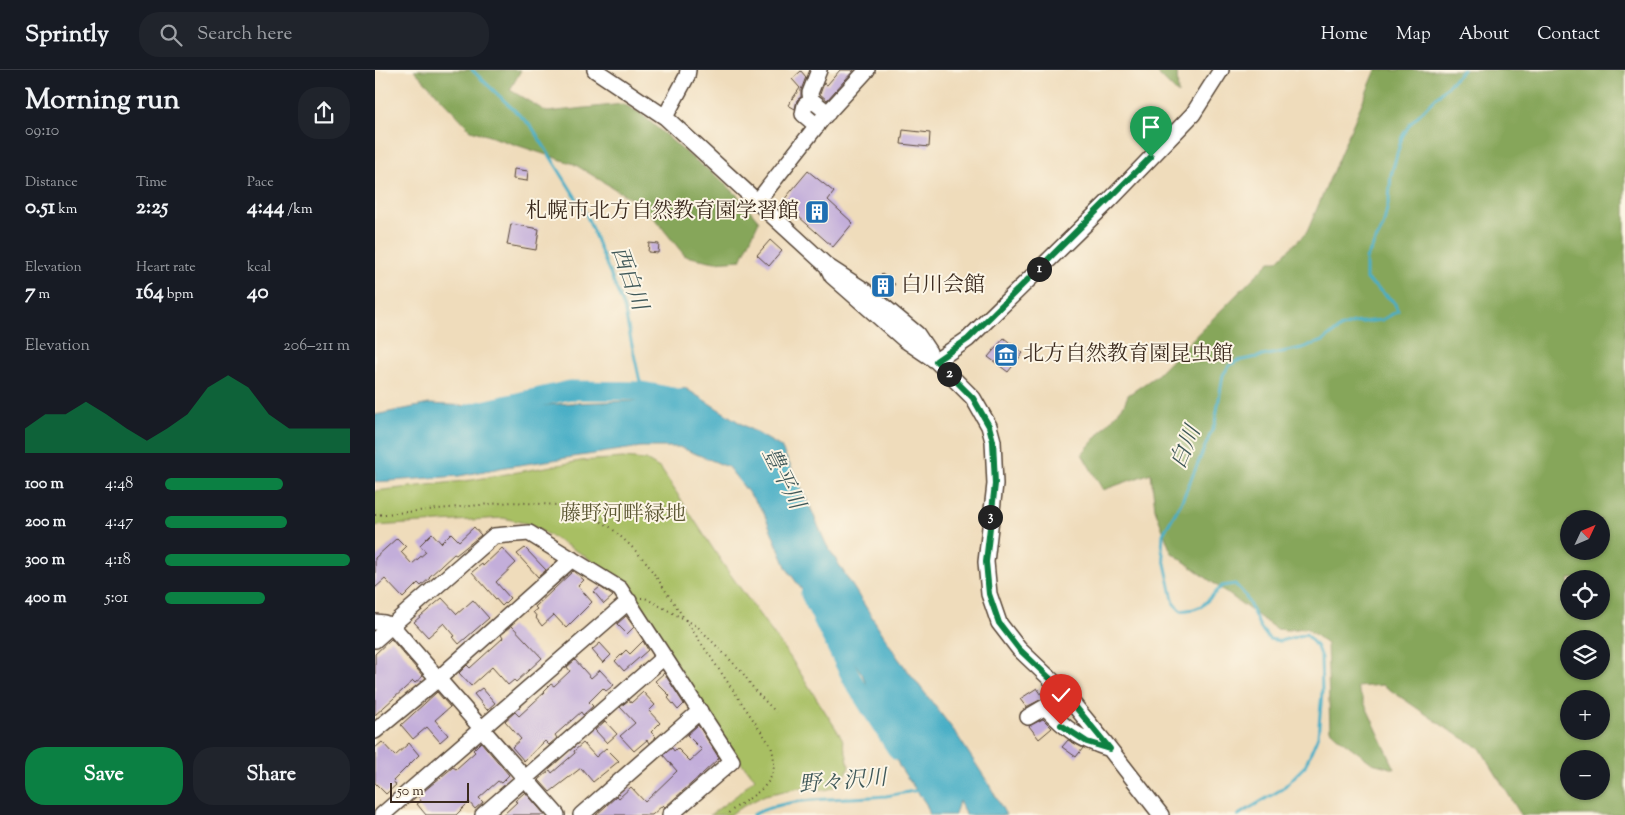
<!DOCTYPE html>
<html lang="en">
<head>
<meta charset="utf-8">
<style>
  :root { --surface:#171b24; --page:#20242c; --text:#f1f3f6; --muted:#9ea1a6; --line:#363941; --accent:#0b8043 }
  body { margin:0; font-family:"Sorts Mill Goudy","Noto Serif JP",serif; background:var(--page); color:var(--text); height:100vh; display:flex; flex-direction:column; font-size:19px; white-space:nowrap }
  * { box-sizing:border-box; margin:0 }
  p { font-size:16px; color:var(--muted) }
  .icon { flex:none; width:28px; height:28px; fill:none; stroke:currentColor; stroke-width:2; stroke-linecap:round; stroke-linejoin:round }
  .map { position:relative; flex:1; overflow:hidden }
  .side { display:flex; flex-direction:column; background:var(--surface); width:375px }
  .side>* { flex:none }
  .needle { width:32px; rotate:46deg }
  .buttons { position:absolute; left:1185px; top:440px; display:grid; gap:10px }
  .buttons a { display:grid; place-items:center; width:50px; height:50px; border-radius:50%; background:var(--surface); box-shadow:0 1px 4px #0004; font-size:25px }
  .scale { position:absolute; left:15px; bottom:12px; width:79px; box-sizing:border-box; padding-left:5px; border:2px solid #3b2a1e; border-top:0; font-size:14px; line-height:18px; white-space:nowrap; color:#3b2a1e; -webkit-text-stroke:4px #fcf5e5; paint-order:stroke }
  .pin { position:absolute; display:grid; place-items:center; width:42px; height:42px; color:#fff; margin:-51px -21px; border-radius:50% 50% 50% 0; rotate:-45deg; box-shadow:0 0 5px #0007 }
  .pin .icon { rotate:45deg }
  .km { position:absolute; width:25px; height:25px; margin:-12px; border-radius:50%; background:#222; color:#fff; font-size:14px; line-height:25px; text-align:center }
  .round { display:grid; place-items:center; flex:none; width:52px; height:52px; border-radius:20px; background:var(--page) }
  .headline { display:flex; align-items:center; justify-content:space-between; height:85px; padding:0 25px }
  h1 { font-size:28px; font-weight:800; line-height:38px }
  .figures { display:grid; grid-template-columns:repeat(3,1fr); gap:8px; height:85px; padding:5px 25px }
  .figures div { display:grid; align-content:center }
  .figures b { font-size:21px; font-weight:800 }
  .figures small { font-size:14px; font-weight:400 }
  .figures p { font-size:14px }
  .chart { height:140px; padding:10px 25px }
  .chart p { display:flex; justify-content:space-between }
  .chart svg { width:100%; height:90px; margin-top:5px; fill:var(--accent); opacity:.7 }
  .primary-button { display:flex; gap:10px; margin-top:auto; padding:10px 25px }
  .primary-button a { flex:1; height:58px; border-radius:20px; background:var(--accent); color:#fff; font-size:20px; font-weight:800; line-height:58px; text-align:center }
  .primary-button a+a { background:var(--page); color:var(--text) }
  ul { padding:0 25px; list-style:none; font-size:16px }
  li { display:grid; grid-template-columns:80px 60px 1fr; align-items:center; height:38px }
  li i { height:12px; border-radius:6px; background:var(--accent) }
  header { display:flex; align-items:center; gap:30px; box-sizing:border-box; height:70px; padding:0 25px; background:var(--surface); border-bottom:1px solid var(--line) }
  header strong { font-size:24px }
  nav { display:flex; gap:28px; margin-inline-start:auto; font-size:18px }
  .search { width:350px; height:45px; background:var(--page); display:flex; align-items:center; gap:12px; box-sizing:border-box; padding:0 18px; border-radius:20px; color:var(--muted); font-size:19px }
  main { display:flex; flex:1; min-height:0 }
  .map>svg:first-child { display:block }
  .green { fill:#a8bf64; stroke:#727441 }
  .forest { fill:#86a65a; stroke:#60683c; fill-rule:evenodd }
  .water { fill:#47aec6; stroke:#416c72 }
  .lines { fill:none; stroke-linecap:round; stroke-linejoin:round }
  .stream { stroke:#47aec6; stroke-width:3 }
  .river { stroke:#47aec6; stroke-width:19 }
  .building { fill:#c3aeda }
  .minor-casing { stroke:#564536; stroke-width:18 }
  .path { stroke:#564536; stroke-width:2; stroke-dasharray:1 4; stroke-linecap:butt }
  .minor { stroke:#fff; stroke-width:15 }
  .route-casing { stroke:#fff; stroke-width:10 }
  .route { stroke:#0b8043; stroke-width:6 }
  .labels { text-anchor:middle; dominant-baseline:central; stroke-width:4; stroke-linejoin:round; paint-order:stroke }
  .poi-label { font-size:21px; fill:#3b2a1e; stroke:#fcf5e5; text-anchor:start }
  .park-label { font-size:21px; fill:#5c5733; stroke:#fcf5e5 }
  .water-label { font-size:22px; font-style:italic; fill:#3f5859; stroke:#fcf5e5 }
</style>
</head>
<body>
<header>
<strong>Sprintly</strong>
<div class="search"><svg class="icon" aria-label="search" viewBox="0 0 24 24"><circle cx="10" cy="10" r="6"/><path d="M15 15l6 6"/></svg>Search here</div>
<nav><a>Home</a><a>Map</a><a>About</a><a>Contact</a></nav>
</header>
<main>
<section class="side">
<div class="headline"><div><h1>Morning run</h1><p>09:10</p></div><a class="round"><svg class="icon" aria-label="share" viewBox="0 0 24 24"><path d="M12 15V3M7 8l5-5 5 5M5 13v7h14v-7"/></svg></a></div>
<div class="figures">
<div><p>Distance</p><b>0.51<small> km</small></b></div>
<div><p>Time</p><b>2:25</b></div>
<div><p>Pace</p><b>4:44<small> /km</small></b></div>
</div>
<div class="figures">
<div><p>Elevation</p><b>7<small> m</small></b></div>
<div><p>Heart rate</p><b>164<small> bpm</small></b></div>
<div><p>kcal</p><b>40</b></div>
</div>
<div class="chart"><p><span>Elevation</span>206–211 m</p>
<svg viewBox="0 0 160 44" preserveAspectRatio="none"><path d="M0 44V32L10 25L20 25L30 19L40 25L50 32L60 38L70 32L80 25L90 12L100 6L110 12L120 25L130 32L140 32L150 32L160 32V44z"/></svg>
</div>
<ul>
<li><b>100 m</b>4:48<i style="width:64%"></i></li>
<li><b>200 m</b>4:47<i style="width:66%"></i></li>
<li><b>300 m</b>4:18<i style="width:100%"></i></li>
<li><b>400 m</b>5:01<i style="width:54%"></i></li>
</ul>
<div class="primary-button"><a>Save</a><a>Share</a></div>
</section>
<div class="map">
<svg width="1250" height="745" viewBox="0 0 1250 745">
  <rect width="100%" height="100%" fill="#fcf5e5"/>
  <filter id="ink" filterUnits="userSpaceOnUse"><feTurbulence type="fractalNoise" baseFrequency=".02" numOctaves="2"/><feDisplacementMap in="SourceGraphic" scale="10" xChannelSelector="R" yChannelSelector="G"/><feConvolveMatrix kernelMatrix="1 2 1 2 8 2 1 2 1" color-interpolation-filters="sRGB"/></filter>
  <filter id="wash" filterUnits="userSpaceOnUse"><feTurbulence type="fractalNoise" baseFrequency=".0096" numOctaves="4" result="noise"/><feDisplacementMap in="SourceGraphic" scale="20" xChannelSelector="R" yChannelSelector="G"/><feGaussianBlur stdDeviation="1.12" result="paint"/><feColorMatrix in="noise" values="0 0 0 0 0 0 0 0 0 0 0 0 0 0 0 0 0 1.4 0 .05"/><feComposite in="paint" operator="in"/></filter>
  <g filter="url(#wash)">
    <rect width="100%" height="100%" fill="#efdcbb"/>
    <path class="green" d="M248,388L271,390L286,399L350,497L415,587L467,668L472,687L474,697L469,709L459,717L451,720L425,718L390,725L363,739L355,745H335L362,725L380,708L360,686L248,512L207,484L154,454L128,448L0,456V421L97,410L206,391Z"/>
    <path class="forest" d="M39,0H146L135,20L172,42L248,34L265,43L311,83L346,110L363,126L384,151L366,190L340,192L310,186L271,138L199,94L96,60Z
      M779,0H802L803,24Z
      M1001,0H1250V745H1146L1105,678L1074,660L1008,615L982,617L1020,699L997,693L965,669L955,660L952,574L931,558L912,560L901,559L796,482L780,439L776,403L728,420L707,384L749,335L753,325L781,306L895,191H902L932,162ZM1194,449H1226V481H1194ZM1194,509H1226V541H1194ZM1194,569H1226V601H1194ZM1194,629H1226V661H1194ZM1194,689H1226V721H1194Z"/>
    <path class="water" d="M310,318L370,356L406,377L433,432L451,474L523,588L580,662L612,711L631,745H591L584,731L580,745H555L551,734L524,696L487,604L412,499L388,441L353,397L304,377H266L130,397L84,406L0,412V345L54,334L138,338L195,333L257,331Z"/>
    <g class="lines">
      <path class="stream" d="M97,0L157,57L211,144L249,238L267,321
        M378,745C413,725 471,730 511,726C522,724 533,722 545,720
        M863,745L907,719L930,696L943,666L947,623L946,588L942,577L931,564L905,571L894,569L885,557L870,525L860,514L847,516L827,536L819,539L806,541L799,534L787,480L788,464L806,433L840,353L848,305L854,296L862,291L927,278L948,271L965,258L979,253L1007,250L1023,241L1019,232L991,209V189L1008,157L1014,130L1016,105L1027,67L1035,54L1088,0"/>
      <path class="river" d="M95,343L195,320L267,321L303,328L306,331
        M435,524L478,611L523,681"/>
    </g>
    <g id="blocks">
      <path class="building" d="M465,0H479L452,30L445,24L449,13L452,15Z
        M426,1L431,7L426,20V27L422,30L420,39L413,35L425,18L417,9Z
        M528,60L555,63L554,77L526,74Z
        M139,99L153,101L152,111L138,109Z
        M433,101L459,122L453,130L478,153L458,177L407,132Z
        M136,154L164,159L161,180L132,175Z
        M395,170L407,181L394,196L382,185Z
        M274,173L284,174L283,183L273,182Z
        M507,204L520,214L511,226L498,215Z
        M629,268L648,283L633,302L613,287Z
        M99,457L106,465L81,485L79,484L54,507L55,508L46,516L43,513L28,528L10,509L0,518V488L22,468L31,477L26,482L37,494L51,482L45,475L57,463L66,473L76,463L84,471Z
        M127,478L141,493L121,512L135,528L127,536L97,502L107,494L108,496Z
        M150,478L171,500L163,507L142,484Z
        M198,501L209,510L203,516L217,532L191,558L179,545L167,556L161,548L162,547L158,542L162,539L160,537Z
        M225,517L238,526L229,534L219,522Z
        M67,528L82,544L98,530L114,548L84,574L78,567L80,566L69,553L53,567L39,552Z
        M251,546L259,557L252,564L242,554Z
        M137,556L167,588L141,612L139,610L133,615L117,597L96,616L84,603L92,595L95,598L128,568L126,565Z
        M16,569L48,606L40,613L38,611L0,645V584Z
        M268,571L273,580L249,601L240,591L251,580L255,584Z
        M225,573L236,585L228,593L217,580Z
        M200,590L216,608L225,600L239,615L231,621L228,618L214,632L218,636L208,645L206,642L180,665L182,668L174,675L170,671L149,691L137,677L146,669L130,651L140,642L144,646L170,622L169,621L176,614L179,616L195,601L192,597Z
        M289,603L309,634L303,640L293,628L295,626L280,611Z
        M107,618L120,633L112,640L99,624Z
        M662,618L669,628L651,637L645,629Z
        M62,622L75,637L60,650L73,665L65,672L52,657L38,669L26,655Z
        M268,622L280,635L274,641L285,653L276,662L281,667L274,673L272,670L259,681L245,666L260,653L245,637L254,630L256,633Z
        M668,649L677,658L664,669L654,656Z
        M230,651L242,664L232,673L220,660Z
        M323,655L344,688L326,705L290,737L288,735L277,745H221L242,726L244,728L256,717L270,732L302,701L288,685L297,678L299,681L302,678L315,691L327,680L312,665Z
        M693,670L708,678L701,687L687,677Z
        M7,672L20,686L34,673L44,685L18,711L21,715L11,724L0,713V678Z
        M106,672L134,705L126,713L123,711L104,728L108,732L100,739L94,732L81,745H51L42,734L46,731L43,726L78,697L81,699L100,682L98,680Z
        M208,673L221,687L231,678L244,691L218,712L206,698L175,722L164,710L175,700L177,703L200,683L199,681Z
        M150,722L170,745H128L142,732L140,731Z"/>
    </g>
  </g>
  <g filter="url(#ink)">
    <use href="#blocks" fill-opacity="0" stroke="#564536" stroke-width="1"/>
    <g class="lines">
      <defs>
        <path id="minor" d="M220,0L290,47L452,196L489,220L542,264L554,282
          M436,31L435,23L444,0
          M290,47L312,6L313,0
          M442,56L428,44L430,35L438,31L453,43
          M382,132L447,49L492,0
          M452,196L457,206L530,270L561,291L598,328L614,356L618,371L620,414L611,492L614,524L624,553L644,579L686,619L731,674L786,745
          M561,291L593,269L734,131L818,44L846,0
          M0,552L9,553L17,556L182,745
          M0,570L119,466L154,463L245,519L357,691L295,745
          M653,647L670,637C691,660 705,669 735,679
          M0,661L63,609L197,489
          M7,745L254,531
          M108,745L289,587
          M206,745L325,641"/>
      </defs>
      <use href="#minor" class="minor-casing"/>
      <path class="path" d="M0,445L137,432L182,435L217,447L234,456L255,475L271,492L396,676C409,717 377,723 351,745
        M266,528H270L322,556L367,602L381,622L401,642"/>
      <use href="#minor" class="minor"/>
    </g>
  </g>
  <g class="lines" filter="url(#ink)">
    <defs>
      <path id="route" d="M686,655L712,672L735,679L686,619L644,579L624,553L614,524L611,492L620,414L618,371L614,356L598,328L561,291L593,269L776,87"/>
    </defs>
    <use href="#route" class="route-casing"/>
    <use href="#route" class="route"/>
  </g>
  <defs>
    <symbol id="building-square" viewBox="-11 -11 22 22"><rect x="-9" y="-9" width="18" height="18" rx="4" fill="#1f6fb2" stroke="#fcf5e5"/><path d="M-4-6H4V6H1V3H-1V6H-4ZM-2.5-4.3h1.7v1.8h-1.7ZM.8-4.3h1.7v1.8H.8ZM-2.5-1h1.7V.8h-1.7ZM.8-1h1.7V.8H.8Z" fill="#fff"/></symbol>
    <symbol id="museum-square" viewBox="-11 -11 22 22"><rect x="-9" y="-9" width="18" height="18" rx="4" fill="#1f6fb2" stroke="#fcf5e5"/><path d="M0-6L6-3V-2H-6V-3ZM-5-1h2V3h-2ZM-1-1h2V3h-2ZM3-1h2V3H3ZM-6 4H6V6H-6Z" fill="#fff"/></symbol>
  </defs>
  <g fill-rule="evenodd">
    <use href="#building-square" x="428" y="128" width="28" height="28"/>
    <use href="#building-square" x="494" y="202" width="28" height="28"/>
    <use href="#museum-square" x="617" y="271" width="28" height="28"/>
  </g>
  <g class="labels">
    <g class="poi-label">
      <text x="424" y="142" text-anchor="end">札幌市北方自然教育園学習館</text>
      <text x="526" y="216">白川会館</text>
      <text x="648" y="285">北方自然教育園昆虫館</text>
    </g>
    <g class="park-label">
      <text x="248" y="445">藤野河畔緑地</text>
    </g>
    <g class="water-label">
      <text transform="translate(253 209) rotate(70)">西白川</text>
      <text transform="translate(812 378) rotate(-67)">白川</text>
      <text transform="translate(407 409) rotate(63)">豊平川</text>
      <text transform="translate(468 713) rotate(-5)">野々沢川</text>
    </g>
  </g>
</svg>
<div class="buttons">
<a><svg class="needle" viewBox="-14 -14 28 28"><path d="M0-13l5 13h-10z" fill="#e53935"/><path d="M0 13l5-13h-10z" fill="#9ea1a6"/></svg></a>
<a><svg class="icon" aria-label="locate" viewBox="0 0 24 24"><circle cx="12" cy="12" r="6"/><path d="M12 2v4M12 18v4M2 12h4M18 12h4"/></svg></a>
<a><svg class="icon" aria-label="layers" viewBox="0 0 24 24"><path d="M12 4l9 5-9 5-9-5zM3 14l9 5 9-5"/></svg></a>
<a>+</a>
<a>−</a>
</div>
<div class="scale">50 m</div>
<div class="pin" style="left:776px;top:87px;background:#1e9e55"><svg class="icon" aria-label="arrive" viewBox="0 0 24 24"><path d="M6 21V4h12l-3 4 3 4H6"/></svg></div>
<div class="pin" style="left:686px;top:655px;background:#d93025"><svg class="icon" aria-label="check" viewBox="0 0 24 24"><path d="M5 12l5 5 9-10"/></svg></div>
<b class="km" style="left:664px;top:199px">1</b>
<b class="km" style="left:574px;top:304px">2</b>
<b class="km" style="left:615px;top:447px">3</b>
</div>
</main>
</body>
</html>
